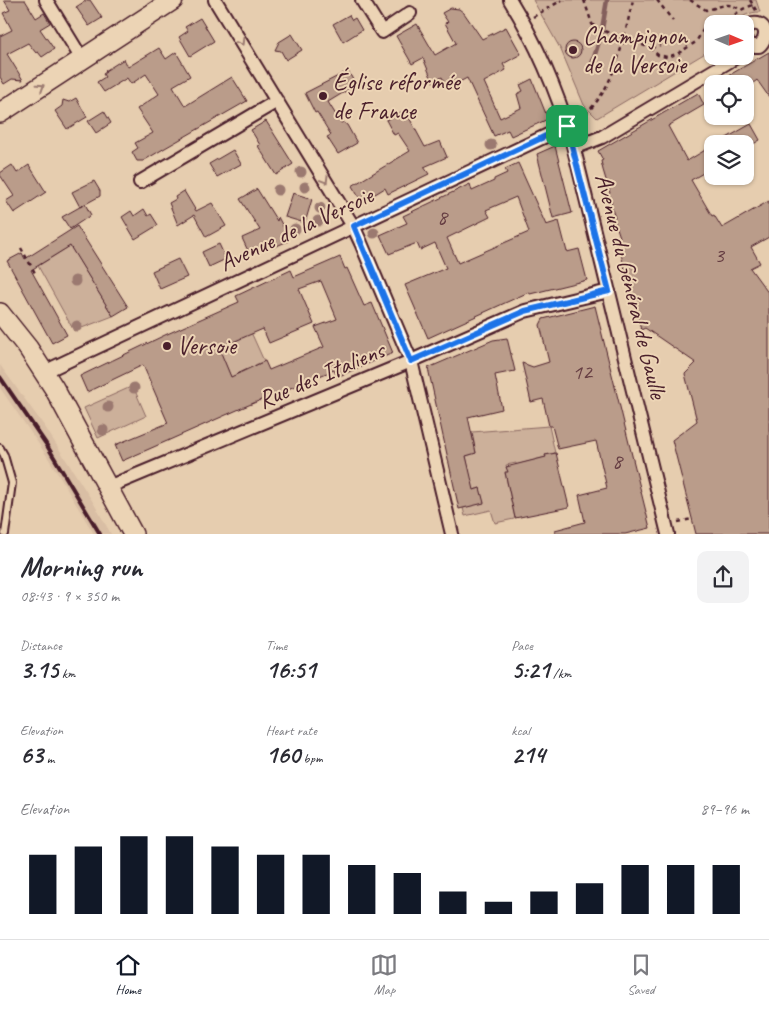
<!DOCTYPE html>
<html lang="en">
<head>
<meta charset="utf-8">
<style>
  :root { --surface:#fff; --page:#f2f2f3; --text:#2b2b33; --muted:#7c7c81; --line:#e1e1e2; --accent:#111827 }
  body { margin:0; font-family:Caveat,sans-serif; background:var(--page); color:var(--text); height:100vh; display:flex; flex-direction:column; font-size:19px; white-space:nowrap }
  * { box-sizing:border-box; margin:0 }
  p { font-size:16px; color:var(--muted) }
  .icon { flex:none; width:28px; height:28px; fill:none; stroke:currentColor; stroke-width:2; stroke-linecap:round; stroke-linejoin:round }
  .map { position:relative; height:534px; overflow:hidden }
  .drawer { display:flex; flex-direction:column; background:var(--surface); flex:1 }
  .drawer>* { flex:none }
  .needle { width:32px; rotate:92deg }
  .tools { position:absolute; left:704px; top:15px; display:grid; gap:10px }
  .tools a { display:grid; place-items:center; width:50px; height:50px; border-radius:10px; background:var(--surface); box-shadow:0 1px 4px #0004; font-size:25px }
  .pin { position:absolute; display:grid; place-items:center; width:42px; height:42px; color:#fff; margin:-21px; border-radius:10px; box-shadow:0 2px 8px #0006 }
  .round { display:grid; place-items:center; flex:none; width:52px; height:52px; border-radius:10px; background:var(--page) }
  .summary { display:flex; align-items:center; justify-content:space-between; height:85px; padding:0 20px }
  h1 { font-size:28px; font-weight:800; line-height:38px }
  .stats { display:grid; grid-template-columns:repeat(3,1fr); gap:8px; height:85px; padding:5px 20px }
  .stats div { display:grid; align-content:center }
  .stats b { font-size:25px; font-weight:800 }
  .stats small { font-size:14px; font-weight:400 }
  .stats p { font-size:14px }
  .chart { height:140px; padding:10px 20px }
  .chart p { display:flex; justify-content:space-between }
  .chart svg { width:100%; height:90px; margin-top:5px; stroke:var(--accent); stroke-width:6 }
  .menu { display:flex; justify-content:space-around; align-items:center; height:70px; border-top:1px solid var(--line); background:var(--surface); font-size:14px; color:var(--muted) }
  .menu a { display:grid; justify-items:center; gap:2px }
  .menu .on { color:var(--accent) }
  .map>svg:first-child { display:block }
  .built { fill:#d9bea4 }
  .green { fill:#ccb09a; stroke:#8b6862 }
  .lines { fill:none; stroke-linecap:round; stroke-linejoin:round }
  .stream { stroke:#845f5c; stroke-width:4.5 }
  .building { fill:#ba9c8a; stroke:#4a1f2b; fill-rule:evenodd }
  .lane-casing { stroke:#4a1f2b; stroke-width:10 }
  .street-casing { stroke:#4a1f2b; stroke-width:16 }
  .secondary-casing { stroke:#4a1f2b; stroke-width:22 }
  .path { stroke:#4a1f2b; stroke-width:2.5; stroke-dasharray:4 4; stroke-linecap:butt }
  .lane { stroke:#ecd4b5; stroke-width:6 }
  .street { stroke:#ecd4b5; stroke-width:12 }
  .secondary { stroke:#ecd4b5; stroke-width:19 }
  .rail { stroke:#4a1f2b; stroke-width:4 }
  .tree { fill:#9b7970 }
  .oneway { stroke:#9b7a70 }
  .route-casing { stroke:#fff; stroke-width:10 }
  .route { stroke:#1a73e8; stroke-width:6 }
  .poi-dot { fill:#4a1f2b; stroke:#ecd4b5; stroke-width:2 }
  .labels { text-anchor:middle; dominant-baseline:central; stroke-width:4; stroke-linejoin:round; paint-order:stroke }
  .number-label { font-size:22px; fill:#663e43 }
  .poi-label { font-size:25px; fill:#4a1f2b; stroke:#ecd4b5; text-anchor:start }
  .street-label { font-size:25px; fill:#4a1f2b; stroke:#ecd4b5 }
</style>
</head>
<body>
<div class="map">
<svg width="769" height="534" viewBox="0 0 769 534">
  <rect width="100%" height="100%" fill="#e6cdaf"/>
  <filter id="ink" filterUnits="userSpaceOnUse"><feTurbulence type="fractalNoise" baseFrequency=".02" numOctaves="2"/><feDisplacementMap in="SourceGraphic" scale="10" xChannelSelector="R" yChannelSelector="G"/><feConvolveMatrix kernelMatrix="1 2 1 2 8 2 1 2 1" color-interpolation-filters="sRGB"/></filter>
  <g filter="url(#ink)">
    <path class="built" d="M0,365L45,427L93,502L111,534H94L47,456L0,388Z"/>
    <path class="green" d="M533,0H756L760,12C750,12 742,15 736,24H712V49L597,118L584,105L561,50Z
      M70,246L113,316L74,331L38,266Z
      M250,330L264,361L255,365L258,372L242,379L240,373L231,377L217,345L221,343L223,347L246,336Z
      M133,386L146,416L98,438L84,408Z
      M549,426L555,453L545,455L546,457L516,465V463L506,465L508,472L505,473L515,518L514,519L495,523L491,510L465,516L463,508L483,502L480,488L473,490L466,456L476,453L472,432Z"/>
    <g class="lines">
      <path class="stream" d="M591,67L601,35L607,0"/>
    </g>
    <path class="building" d="M4,0H25L36,18L44,13L50,23L40,29L54,49L42,57L38,52L36,53L28,43L7,54L23,80L12,79L4,84L0,77V36L12,30L3,13L10,10Z
      M87,0H90L102,18L89,26L76,7Z
      M451,8L459,9L464,13L482,39L506,27L521,54L503,64L506,70L484,82L500,118L521,108L517,94L523,91L520,85L532,79L548,119L511,136L508,130L494,136L467,78L448,88L442,77L433,82L423,58L412,64L396,36L417,24L435,55L456,43L445,23L448,22L442,13Z
      M349,15L352,20L355,18L362,30L343,42L333,24Z
      M200,18L214,41L190,56L179,37L188,31L185,27Z
      M292,34L302,50L286,60L281,51L275,50L279,42Z
      M565 50a8 8 0 1 1 16 0a8 8 0 1 1-16 0Z
      M159,48L166,59L176,52L190,76L173,86L185,106L232,77L247,101L165,148L143,161H137L132,152L138,148L135,143L153,133L137,109L159,94L146,74L131,84L127,78L104,92L97,82L105,77L103,74L106,72L105,71L124,59L128,67Z
      M769,52V97L757,80L752,84H714Z
      M348,71L356,85L328,102L341,123L343,122L347,125L357,143L338,154L327,137L331,135L317,112L315,113L305,93Z
      M698,93L704,105L668,126L687,161L712,146V168L691,180L712,216L714,215L722,228L769,201V237L751,247L760,263L750,268L769,294V534H696L672,440L697,421L685,374L696,363L645,328L641,330L617,239L620,237L614,219L615,218L610,203L612,202L608,195L610,193L603,170L601,161L603,160L598,151Z
      M76,98L87,117L67,129L55,111L62,106L63,100L69,102Z
      M405,110L425,147L440,141L447,157L424,167L429,174L388,194L385,188L362,202L352,186L410,151L398,133L394,135L386,120Z
      M104,111L111,123L96,133L88,121Z
      M266,121L293,164L276,175L258,146L260,145L251,130Z
      M751,124L760,140L745,149V144H716Z
      M555,146L572,213L553,218L537,154Z
      M233,150L241,164L217,177L209,164Z
      M518,163L546,225L559,221L567,252L579,249L587,280L530,294L529,292L428,338L405,285L446,268L435,243L420,250L417,243L389,254L380,235L407,223L403,216L470,184L472,191L494,181V179L507,173L505,169ZM516,197L529,232L458,263L447,238L490,217L486,210Z
      M12,165L17,173L29,165L46,192L14,213L6,201L14,196L0,175V173Z
      M94,181L100,191V196L80,207L72,192Z
      M257,189L277,221L278,217L288,236V241L272,248L269,244L249,253L242,238L260,230L240,199Z
      M184,191L196,211L212,203L226,226L206,237L194,215L178,225L169,203L176,199L175,197Z
      M293,193L312,199L305,223L285,217Z
      M85,204L91,215L70,229L62,217Z
      M144,209L148,216L151,214L158,225L135,239L122,217L131,211L134,216Z
      M77,226L128,307L113,316L70,246L31,270L67,335L52,343L7,261L22,253L25,259Z
      M219,244L226,259L209,267L202,252Z
      M340,257L345,269L347,268L364,306L372,303L393,353L337,377L334,370L244,407L122,461L115,445L168,423L143,365L87,392L80,376L165,335L239,302L236,296L291,270L294,277ZM321,281L337,319L315,327L324,347L269,370L265,361L231,377L219,348L263,329L269,343L314,324L299,289Z
      M178,259L187,277L160,289L152,271Z
      M595,306L650,528L625,534H555V530L585,522L579,495L607,488L596,441L558,449L552,426H549L543,399L531,402L522,363L533,367L549,362L540,325L543,319Z
      M507,338L515,371L495,375L502,409L468,417L476,453L466,456L474,490L480,488L484,503L459,509L428,368L493,340Z
      M556,453L569,507L515,518L505,472H508L506,467L546,457L545,455Z"/>
    <g class="lines">
      <defs>
        <path id="lane" d="M0,448L4,455L12,483L5,534"/>
        <path id="street" d="M46,0L82,59
          M215,0L353,226L361,243L411,361L452,534
          M362,0L382,32L410,13
          M510,0C537,44 557,91 572,141L668,534
          M745,30L749,25C767,19 769,38 759,46H752L745,40
          M574,148L602,137L738,56
          M140,182L277,101
          M44,372L567,126
          M108,487L411,361L525,311L609,291"/>
        <path id="secondary" d="M0,113L173,0
          M0,313L28,348L54,388L133,534"/>
      </defs>
      <use href="#lane" class="lane-casing"/>
      <use href="#street" class="street-casing"/>
      <use href="#secondary" class="secondary-casing"/>
      <path class="path" d="M584,0L592,24L596,28L648,47L658,55L667,57L677,54L696,42L706,25L728,19L743,9L753,5
        M657,0L673,21
        M690,0L706,10C718,8 729,0 740,10
        M750,0L757,12
        M533,17L562,0
        M651,48L660,45
        M579,119C615,93 623,40 633,0
        M21,248L35,273
        M678,522L692,519"/>
      <use href="#lane" class="lane"/>
      <use href="#street" class="street"/>
      <use href="#secondary" class="secondary"/>
      <path class="rail" d="M0,377L46,444L100,534"/>
    </g>
    <g class="tree">
      <circle cx="491" cy="145" r="5.5"/>
      <circle cx="301" cy="172" r="5.5"/>
      <circle cx="305" cy="187" r="5.5"/>
      <circle cx="278" cy="190" r="5.5"/>
      <circle cx="320" cy="208" r="5.5"/>
      <circle cx="318" cy="221" r="5.5"/>
      <circle cx="295" cy="229" r="5.5"/>
      <circle cx="374" cy="233" r="5.5"/>
      <circle cx="75" cy="281" r="5.5"/>
      <circle cx="77" cy="326" r="5.5"/>
      <circle cx="134" cy="388" r="5.5"/>
      <circle cx="108" cy="407" r="5.5"/>
      <circle cx="103" cy="430" r="5.5"/>
    </g>
    <defs><path id="oneway-chevron" d="M-2-3.5L2.5 0L-2 3.5" fill="none" stroke-width="1.6" stroke-linecap="round" stroke-linejoin="round" transform="scale(1.25)"/></defs>
    <g class="oneway">
      <use href="#oneway-chevron" transform="translate(241 42) rotate(59)"/>
      <use href="#oneway-chevron" transform="translate(41 87) rotate(-33)"/>
      <use href="#oneway-chevron" transform="translate(325 180) rotate(59)"/>
    </g>
  </g>
  <g class="lines" filter="url(#ink)">
    <defs>
      <path id="route" d="M567,126L609,291L525,311L411,361L354,226Z"/>
    </defs>
    <use href="#route" class="route-casing"/>
    <use href="#route" class="route"/>
  </g>
  <g class="poi-dot">
    <circle cx="573" cy="50" r="5"/>
    <circle cx="323" cy="96" r="5"/>
    <circle cx="167" cy="346" r="5"/>
  </g>
  <g class="labels">
    <g class="number-label">
      <text x="442" y="217">8</text>
      <text x="719" y="255">3</text>
      <text x="582" y="372">12</text>
      <text x="617" y="461">8</text>
    </g>
    <g class="poi-label">
      <text x="583" y="36">Champignon<tspan x="583" dy="29">de la Versoie</tspan></text>
      <text x="333" y="82">Église réformée<tspan x="333" dy="29">de France</tspan></text>
      <text x="177" y="346">Versoie</text>
    </g>
    <g class="street-label">
      <text transform="translate(296 229) rotate(-25)">Avenue de la Versoie</text>
      <text transform="translate(631 286) rotate(76)">Avenue du Général de Gaulle</text>
      <text transform="translate(321 375) rotate(-23)">Rue des Italiens</text>
    </g>
  </g>
</svg>
<div class="tools">
<a><svg class="needle" viewBox="-14 -14 28 28"><path d="M0-13l5 13h-10z" fill="#e53935"/><path d="M0 13l5-13h-10z" fill="#7c7c81"/></svg></a>
<a><svg class="icon" aria-label="locate" viewBox="0 0 24 24"><circle cx="12" cy="12" r="6"/><path d="M12 2v4M12 18v4M2 12h4M18 12h4"/></svg></a>
<a><svg class="icon" aria-label="layers" viewBox="0 0 24 24"><path d="M12 4l9 5-9 5-9-5zM3 14l9 5 9-5"/></svg></a>
</div>
<div class="pin" style="left:567px;top:126px;background:#1e9e55"><svg class="icon" aria-label="arrive" viewBox="0 0 24 24"><path d="M6 21V4h12l-3 4 3 4H6"/></svg></div>
</div>
<section class="drawer">
<div class="summary"><div><h1>Morning run</h1><p>08:43 · 9 × 350 m</p></div><a class="round"><svg class="icon" aria-label="share" viewBox="0 0 24 24"><path d="M12 15V3M7 8l5-5 5 5M5 13v7h14v-7"/></svg></a></div>
<div class="stats">
<div><p>Distance</p><b>3.15<small> km</small></b></div>
<div><p>Time</p><b>16:51</b></div>
<div><p>Pace</p><b>5:21<small> /km</small></b></div>
</div>
<div class="stats">
<div><p>Elevation</p><b>63<small> m</small></b></div>
<div><p>Heart rate</p><b>160<small> bpm</small></b></div>
<div><p>kcal</p><b>214</b></div>
</div>
<div class="chart"><p><span>Elevation</span>89–96 m</p>
<svg viewBox="0 0 160 44" preserveAspectRatio="none"><path d="M5 44V15M15 44V11M25 44V6M35 44V6M45 44V11M55 44V15M65 44V15M75 44V20M85 44V24M95 44V33M105 44V38M115 44V33M125 44V29M135 44V20M145 44V20M155 44V20"/></svg>
</div>
</section>
<nav class="menu">
<a class="on"><svg class="icon" aria-label="home" viewBox="0 0 24 24"><path d="M3 11l9-7 9 7M6 9v11h12V9"/></svg>Home</a>
<a><svg class="icon" aria-label="map" viewBox="0 0 24 24"><path d="M3 6l6-2 6 2 6-2v14l-6 2-6-2-6 2zM9 4v14M15 6v14"/></svg>Map</a>
<a><svg class="icon" aria-label="saved" viewBox="0 0 24 24"><path d="M7 4h10v16l-5-4-5 4z"/></svg>Saved</a>
</nav>
</body>
</html>
